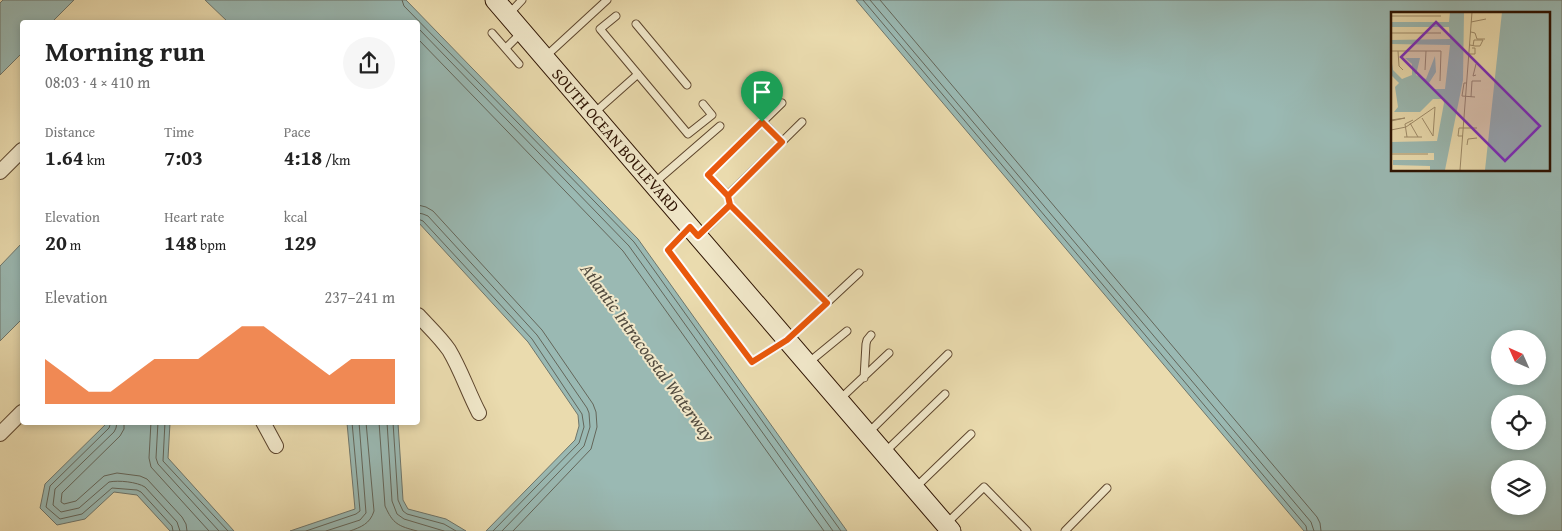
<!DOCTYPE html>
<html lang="en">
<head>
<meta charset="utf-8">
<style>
  :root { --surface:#fff; --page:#f6f6f6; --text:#222; --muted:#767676; --accent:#ea580c }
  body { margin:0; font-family:"Gentium Book Plus",serif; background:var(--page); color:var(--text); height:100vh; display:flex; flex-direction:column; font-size:19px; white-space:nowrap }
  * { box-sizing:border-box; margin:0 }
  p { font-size:16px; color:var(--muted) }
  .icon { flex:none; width:28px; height:28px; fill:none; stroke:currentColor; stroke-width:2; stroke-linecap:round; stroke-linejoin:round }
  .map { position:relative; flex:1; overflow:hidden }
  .panel { position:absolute; left:20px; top:20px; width:400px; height:405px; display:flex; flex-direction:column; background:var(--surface); border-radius:5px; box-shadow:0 2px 8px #0003 }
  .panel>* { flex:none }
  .needle { width:32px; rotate:315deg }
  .fabs { position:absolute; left:1491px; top:330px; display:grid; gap:10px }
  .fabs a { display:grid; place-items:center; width:55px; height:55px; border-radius:50%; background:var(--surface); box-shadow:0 2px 8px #0003; font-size:25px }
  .pin { position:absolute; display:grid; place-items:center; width:42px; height:42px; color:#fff; margin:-51px -21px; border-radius:50% 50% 50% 0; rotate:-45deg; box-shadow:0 0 5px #0007 }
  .pin .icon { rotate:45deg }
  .round { display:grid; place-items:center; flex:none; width:52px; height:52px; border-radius:26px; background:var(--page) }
  .headline { display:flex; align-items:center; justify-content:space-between; height:85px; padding:0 25px }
  h1 { font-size:28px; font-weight:700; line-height:38px }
  .metrics { display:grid; grid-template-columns:repeat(3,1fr); gap:8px; height:85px; padding:5px 25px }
  .metrics div { display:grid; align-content:center }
  .metrics b { font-size:21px; font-weight:700 }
  .metrics small { font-size:14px; font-weight:400 }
  .metrics p { font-size:14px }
  .chart { height:140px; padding:10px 25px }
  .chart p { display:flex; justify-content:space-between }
  .chart svg { width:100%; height:90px; margin-top:5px; fill:var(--accent); opacity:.7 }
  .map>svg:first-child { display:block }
  .water { fill:#9ab9b3; stroke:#6e766c; fill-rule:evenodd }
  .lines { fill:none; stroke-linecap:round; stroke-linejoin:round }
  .shore { stroke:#64665a; stroke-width:1 }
  .lane-casing { stroke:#5c442c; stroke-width:9 }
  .street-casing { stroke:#5c442c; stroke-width:16 }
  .secondary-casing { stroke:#2d1201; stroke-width:21 }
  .lane { stroke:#f1e8ca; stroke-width:7 }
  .street { stroke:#f1e8ca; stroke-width:14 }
  .secondary { stroke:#f1e8ca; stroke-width:19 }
  .route-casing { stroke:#fff; stroke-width:10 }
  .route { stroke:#ea580c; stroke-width:6 }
  .labels { text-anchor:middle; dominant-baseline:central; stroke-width:4; stroke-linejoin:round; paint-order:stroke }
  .street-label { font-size:16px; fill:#2d1201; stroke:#f1e8ca }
  .water-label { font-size:18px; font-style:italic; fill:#534c3f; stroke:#f1e8ca }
  .inset-road { fill:none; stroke:#9e8b69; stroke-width:1 }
  .view { fill:#7b2cbf; fill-opacity:0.15; stroke:#7b2cbf; stroke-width:2.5 }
  .inset-edge { fill:none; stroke:#2d1201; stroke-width:2.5 }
</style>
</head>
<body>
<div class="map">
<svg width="1562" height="531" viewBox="0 0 1562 531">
  <rect width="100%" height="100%" fill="#eadbae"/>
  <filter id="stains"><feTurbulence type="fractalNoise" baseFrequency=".004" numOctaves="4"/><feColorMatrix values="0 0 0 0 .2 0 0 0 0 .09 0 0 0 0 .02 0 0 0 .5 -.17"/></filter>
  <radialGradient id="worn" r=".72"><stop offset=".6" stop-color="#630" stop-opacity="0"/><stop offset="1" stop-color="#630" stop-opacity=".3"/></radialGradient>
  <path class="water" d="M3,0H74L52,22H22V53L0,75V3Z
    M205,0H406L638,239L847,531H486L575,440L579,426L578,415L528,342L418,222V22H228Z
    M856,0H1562V531H1304ZM1392,14H1548V170H1392ZM1500,339H1538V376H1500ZM1500,404H1538V441H1500ZM1500,469H1538V506H1500Z
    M22,243V319L0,341V266Z
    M108,422L170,423L168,458L234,531H170L137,495L114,492L85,519L57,525L40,508L45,484Z
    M347,423H398L403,500L408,509L446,519L466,531H290L355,509Z"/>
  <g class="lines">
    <path class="shore" d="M402,0L404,6L634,242L841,531
      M863,0L1306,526L1307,531
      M870,0L1311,522L1314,531
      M880,0L1317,517L1320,523L1321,531
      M418,28L629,246L833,531
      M418,39L623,251L824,531
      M418,205L426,207L433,211L542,330L593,404L596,412L597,427L591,449L513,531
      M418,213L423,214L428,216L537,335L587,408L589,413L590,427L584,446L502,531
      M418,219L423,221L532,339L582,414L584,427L579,443L493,531
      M111,422L109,428L50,486L46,507L60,519L82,514L112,488L137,490L141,492L172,526L173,531
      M117,422L116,428L114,432L55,489L53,505L61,512L79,508L109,482C119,480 137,482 145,487L177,522L180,531
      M124,422V429L120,436L62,493L61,502L64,504L76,501L104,476L117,473L140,476L147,479L182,517L186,524L187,531
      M151,422L149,458L151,467L209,531
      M158,422L156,458L158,464L219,531
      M165,422L163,461L228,531
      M379,422L385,506C393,524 398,526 417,531
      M387,422L392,501L397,514L404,519L444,531
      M393,422L398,500L403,511L407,514L444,524L456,531
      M306,531L356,514L360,511L352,422
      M326,531L360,520L366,513L359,422
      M350,531C361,527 370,524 374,511L366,422"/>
    <defs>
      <path id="lane" d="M508,15L522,0
        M616,16L600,29L688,134L712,115L703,104
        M636,24L687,85
        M492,33L519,64
        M506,48L522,32
        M545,57L607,0
        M782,103L708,175L728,195L730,205L827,303
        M593,114L638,74
        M763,122L782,142
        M653,184L720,126
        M728,195L802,122
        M690,227L668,250L752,362L787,340L859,273
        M699,236L730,205
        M808,363L847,331
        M864,378L866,344L867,340L871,335
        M839,400L889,353
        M868,433L948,354
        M884,453L945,394
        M915,488L971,434
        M946,524L984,487L1027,531
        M1065,531L1107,488"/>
      <path id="street" d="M0,172L22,150
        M418,315C428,326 440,337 449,350C461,370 468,392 479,413
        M263,422L276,446
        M0,434L22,412"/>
      <path id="secondary" d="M495,0L951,531"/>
    </defs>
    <use href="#lane" class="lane-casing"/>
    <use href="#street" class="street-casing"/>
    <use href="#secondary" class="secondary-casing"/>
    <use href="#lane" class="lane"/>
    <use href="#street" class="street"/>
    <use href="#secondary" class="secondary"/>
  </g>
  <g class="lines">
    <defs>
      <path id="route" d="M762,122L782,142L728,196L730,205L698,236L690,227L668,250L752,362L787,340L827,303L730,205L728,196L708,175L762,122"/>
    </defs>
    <use href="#route" class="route-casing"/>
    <use href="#route" class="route"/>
  </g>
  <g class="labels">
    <g class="street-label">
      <text transform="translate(616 140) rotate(49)">SOUTH OCEAN BOULEVARD</text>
    </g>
    <g class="water-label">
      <text transform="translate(648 352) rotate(54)">Atlantic Intracoastal Waterway</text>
    </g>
  </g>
  <g transform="translate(1391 12)">
    <rect width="159" height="159" fill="#eadbae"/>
    <path d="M59,0H73L72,68L54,158H39V154L2,153V148H43V141H0V130L46,129L53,91L52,87H42L29,100H3L7,95L4,75L8,71L0,63V45L2,58L11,67L21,63V52L14,46H29L25,63L35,67L44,44L45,60L38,71L42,77H54L59,33L0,32V28L59,27L58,15H0V10H58ZM111,0H159V158H94Z" fill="#9ab9b3"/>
    <path class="inset-road" d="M0,4H50M80,10L95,7M80,20L84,21L86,27H94M0,21H50M79,33L84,34H89L92,28H83L82,34M0,39H50L49,69M7,39L8,54L12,58M78,42H84V36H81M34,58L35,39M85,63L82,64L85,52M76,71H73L71,84L84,85M80,85L81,69H90M31,106L42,124M0,108L14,106L0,109M19,111L27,125M0,118L15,115L44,95L42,124M72,124H67L68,116H86M13,125H31M16,125L14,112L22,108M76,133L77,127L86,126M0,142H37M69,158L81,0"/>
    <path class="view" d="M45,10L149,114L114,149L10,45Z"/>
    <rect width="159" height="159" class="inset-edge"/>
  </g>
  <rect width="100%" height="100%" filter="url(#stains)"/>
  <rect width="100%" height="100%" fill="url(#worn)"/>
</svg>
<div class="fabs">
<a><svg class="needle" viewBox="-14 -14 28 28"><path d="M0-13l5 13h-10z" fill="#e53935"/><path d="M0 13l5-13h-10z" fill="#767676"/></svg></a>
<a><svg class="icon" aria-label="locate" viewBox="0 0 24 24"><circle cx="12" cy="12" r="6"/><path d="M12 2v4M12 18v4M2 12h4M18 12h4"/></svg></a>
<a><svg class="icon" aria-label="layers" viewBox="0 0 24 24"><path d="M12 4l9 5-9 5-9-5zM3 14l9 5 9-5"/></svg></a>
</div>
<div class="pin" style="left:762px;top:122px;background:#1e9e55"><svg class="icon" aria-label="arrive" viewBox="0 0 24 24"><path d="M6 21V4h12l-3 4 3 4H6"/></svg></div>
<section class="panel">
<div class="headline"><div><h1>Morning run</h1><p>08:03 · 4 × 410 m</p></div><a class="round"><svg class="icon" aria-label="share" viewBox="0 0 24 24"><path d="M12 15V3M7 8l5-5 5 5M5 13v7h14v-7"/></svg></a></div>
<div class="metrics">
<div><p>Distance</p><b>1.64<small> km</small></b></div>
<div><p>Time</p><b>7:03</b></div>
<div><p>Pace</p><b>4:18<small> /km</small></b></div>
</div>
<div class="metrics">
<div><p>Elevation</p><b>20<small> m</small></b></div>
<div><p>Heart rate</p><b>148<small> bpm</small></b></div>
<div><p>kcal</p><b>129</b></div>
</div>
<div class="chart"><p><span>Elevation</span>237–241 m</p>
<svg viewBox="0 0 160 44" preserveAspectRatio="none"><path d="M0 44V22L10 30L20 38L30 38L40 30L50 22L60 22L70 22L80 14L90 6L100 6L110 14L120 22L130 30L140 22L150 22L160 22V44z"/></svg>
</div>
</section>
</div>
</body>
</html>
